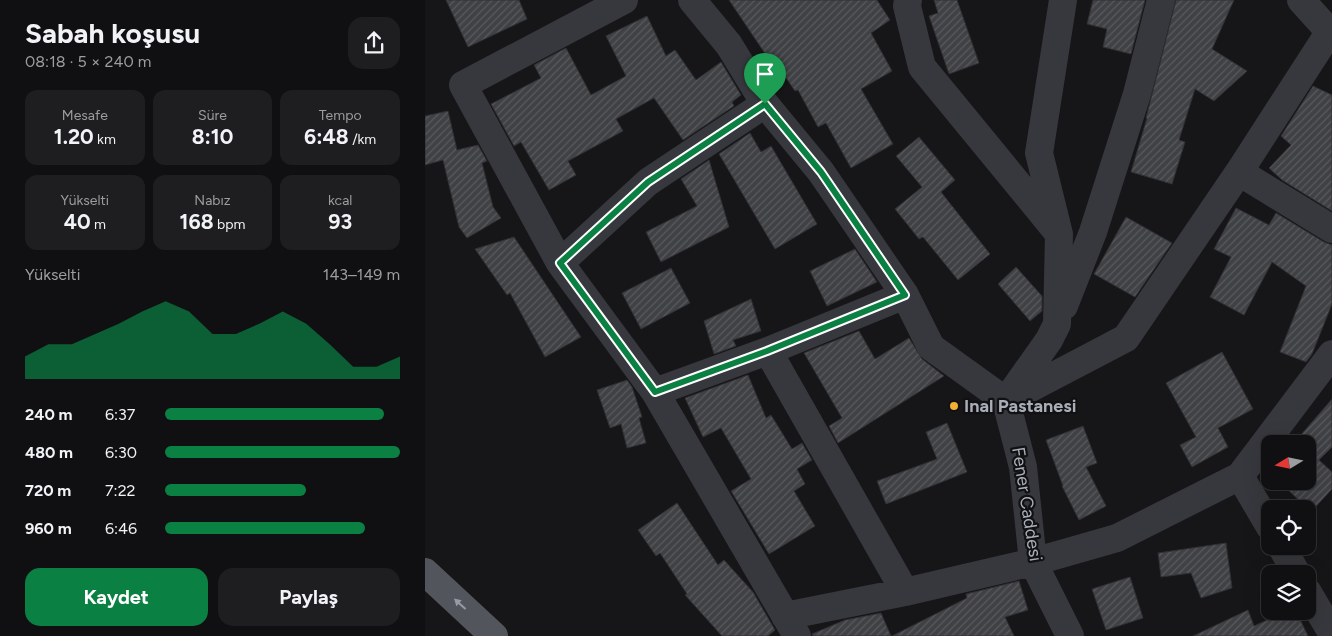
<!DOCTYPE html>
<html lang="tr">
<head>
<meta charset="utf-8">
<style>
  :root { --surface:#101012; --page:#1e1e20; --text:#f1f3f6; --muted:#9c9d9f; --line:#303032; --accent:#0b8043 }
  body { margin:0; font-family:Figtree,sans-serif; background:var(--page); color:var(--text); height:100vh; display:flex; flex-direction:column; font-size:19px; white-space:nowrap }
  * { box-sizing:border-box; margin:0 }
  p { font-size:16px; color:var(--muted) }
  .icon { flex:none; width:28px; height:28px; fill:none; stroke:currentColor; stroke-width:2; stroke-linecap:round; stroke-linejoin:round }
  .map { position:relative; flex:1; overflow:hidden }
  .drawer { display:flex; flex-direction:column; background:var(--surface); width:425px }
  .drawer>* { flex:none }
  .needle { width:32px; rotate:260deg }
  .fabs { position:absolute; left:836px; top:435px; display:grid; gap:10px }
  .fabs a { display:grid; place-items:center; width:55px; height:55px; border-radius:10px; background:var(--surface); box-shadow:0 5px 20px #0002,0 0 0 1px var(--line); font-size:25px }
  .pin { position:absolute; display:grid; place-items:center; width:42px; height:42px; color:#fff; margin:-51px -21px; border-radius:50% 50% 50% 0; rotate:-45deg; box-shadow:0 0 5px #0007 }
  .pin .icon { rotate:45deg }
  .round { display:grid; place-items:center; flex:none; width:52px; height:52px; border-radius:15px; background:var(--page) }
  .overview { display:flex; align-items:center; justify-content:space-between; height:85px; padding:0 25px }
  h1 { font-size:28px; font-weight:700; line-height:38px }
  .figures { display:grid; grid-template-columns:repeat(3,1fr); gap:8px; height:85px; padding:5px 25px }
  .figures div { display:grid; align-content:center; border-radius:12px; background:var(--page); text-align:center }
  .figures b { font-size:21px; font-weight:700 }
  .figures small { font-size:14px; font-weight:400 }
  .figures p { font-size:14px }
  .chart { height:140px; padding:10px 25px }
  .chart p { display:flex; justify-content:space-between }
  .chart svg { width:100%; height:90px; margin-top:5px; fill:var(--accent); opacity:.7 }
  .button { display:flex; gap:10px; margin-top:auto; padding:10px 25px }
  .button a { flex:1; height:58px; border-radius:15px; background:var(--accent); color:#fff; font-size:20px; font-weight:700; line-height:58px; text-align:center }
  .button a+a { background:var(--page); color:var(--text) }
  ul { padding:0 25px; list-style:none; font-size:16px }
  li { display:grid; grid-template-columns:80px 60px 1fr; align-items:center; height:38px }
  li i { height:12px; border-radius:6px; background:var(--accent) }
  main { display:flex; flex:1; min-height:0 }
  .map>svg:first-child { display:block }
  .building { fill:url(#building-hatch); stroke:#303034 }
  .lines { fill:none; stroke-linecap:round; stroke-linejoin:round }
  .minor { stroke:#37383d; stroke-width:28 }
  .major { stroke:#53555c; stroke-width:28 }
  .oneway { fill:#979ba6 }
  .route-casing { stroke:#fff; stroke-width:10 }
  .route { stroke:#0b8043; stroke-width:6 }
  .poi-dot { fill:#f2b134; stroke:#111113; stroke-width:2 }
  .labels { text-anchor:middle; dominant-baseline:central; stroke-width:4.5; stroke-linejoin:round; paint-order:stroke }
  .poi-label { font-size:18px; font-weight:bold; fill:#a8adb8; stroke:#111113; text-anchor:start }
  .street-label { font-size:18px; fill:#a8adb8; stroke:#111113 }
</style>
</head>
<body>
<main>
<section class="drawer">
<div class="overview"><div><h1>Sabah koşusu</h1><p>08:18 · 5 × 240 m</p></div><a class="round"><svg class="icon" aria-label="share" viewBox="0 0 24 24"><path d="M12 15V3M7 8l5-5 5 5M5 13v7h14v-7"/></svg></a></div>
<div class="figures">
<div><p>Mesafe</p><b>1.20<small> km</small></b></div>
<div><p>Süre</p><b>8:10</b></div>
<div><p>Tempo</p><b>6:48<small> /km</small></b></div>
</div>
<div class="figures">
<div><p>Yükselti</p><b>40<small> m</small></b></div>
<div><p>Nabız</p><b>168<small> bpm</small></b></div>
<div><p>kcal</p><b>93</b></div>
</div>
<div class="chart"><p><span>Yükselti</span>143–149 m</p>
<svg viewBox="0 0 160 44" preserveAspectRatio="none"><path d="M0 44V33L10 27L20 27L30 22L40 17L50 11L60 6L70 11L80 22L90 22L100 17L110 11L120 17L130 27L140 38L150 38L160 33V44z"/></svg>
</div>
<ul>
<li><b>240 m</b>6:37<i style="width:93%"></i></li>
<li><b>480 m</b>6:30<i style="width:100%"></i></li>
<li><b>720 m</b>7:22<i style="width:60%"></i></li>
<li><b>960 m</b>6:46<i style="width:85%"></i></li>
</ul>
<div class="button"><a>Kaydet</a><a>Paylaş</a></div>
</section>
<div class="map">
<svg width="907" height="636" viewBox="0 0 907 636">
  <defs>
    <pattern id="building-hatch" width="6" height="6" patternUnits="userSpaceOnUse" patternTransform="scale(1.25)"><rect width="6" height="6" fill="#404145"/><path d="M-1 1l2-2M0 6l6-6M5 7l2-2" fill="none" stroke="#595a5e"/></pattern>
  </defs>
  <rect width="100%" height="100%" fill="#161618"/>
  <path class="building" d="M21,0H94L102,19L43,47Z
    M304,0H452L465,20L446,33L467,71L436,89L468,144L426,168L401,123L393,127L373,90L370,91L344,53L341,55Z
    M509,0H532L554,63L524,74L504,16L513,13Z
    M668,0H720L706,54L678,47L682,29L662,24Z
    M751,0H809L787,49L822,71L789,101L770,89L754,140L760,142L747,184L706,172L722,118H721Z
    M222,16L241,56L250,50L271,80L296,62L316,95L307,102L309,106L258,140L229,98L191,119L198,131L143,161L151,175L124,190L96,142L89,146L66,104L116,78L109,65L141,48L166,95L201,76L181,36Z
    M888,86L907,95V211L857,180L844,168L866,145L856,136Z
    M23,111L32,150L53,145L62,161L57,163L68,207L76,218L42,238L34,227L18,160L0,165V116Z
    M325,133L336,152L346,146L392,224L350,249L294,154Z
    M494,137L530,180L516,192L565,254L533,280L498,237L494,239L470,209L497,187L471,156Z
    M284,160L304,227L236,262L221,232L272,206L256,179Z
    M811,208L844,225L851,213L899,242L907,245V304L887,354L881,362L855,352L881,286L847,262L819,315L785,297L806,257L789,249Z
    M701,217L747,243L710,297L669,274Z
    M89,237L156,337L120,357L85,293L82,295L50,249Z
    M430,249L452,282L402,306L385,271Z
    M591,267L617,296V311L605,321L573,284Z
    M246,268L265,303L216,329L197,293Z
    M326,299L336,331L308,340L311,346L289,354L279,321Z
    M434,331L450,359L484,338L497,359L519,376L413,443L404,426L417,418L379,353Z
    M797,352L828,409L793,428L803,447L767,467L755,445L771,437L741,383Z
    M323,375L341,418L346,415L367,449L377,443L387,460L372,469L380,484L369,491L390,526L344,554L306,491L326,479L296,428L278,437L260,398Z
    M202,380L207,387L217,417L214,418L221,443L202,448L196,424L185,428L172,390Z
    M907,399V447L894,460L907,472V489L886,512L854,481H882V444H868Z
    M522,423L542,472L461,504L452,481L512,459L501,432Z
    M658,426L672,463L661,467L681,506L654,520L637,486H638L621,440Z
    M252,503L293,565L299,560L328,592L350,630L343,636H297L260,595L262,594L235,553L231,556L213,530Z
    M801,543L807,588L776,598L766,573L736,577L733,553Z
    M705,577L718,618L681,630L667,589Z
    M594,581L603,610L580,617L589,636H467L542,598L541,594Z
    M823,610L829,626L862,611H871L883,636H768Z
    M456,613L466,636H388L387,634L420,620Z"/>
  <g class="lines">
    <path class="minor" d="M199,0L38,85L135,263L230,392L372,636
      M267,0L304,45L340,104L396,172L480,295L506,347L581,401L598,467L608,562L645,636
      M483,0L482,6L497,67L630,229
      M876,0L904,31
      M814,172L907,229
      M135,263L223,182L340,104
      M639,306L668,232L712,94L736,0
      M343,351L480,592
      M230,392L343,351L480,295
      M583,398L624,340L632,324L634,234L614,153L638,0
      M581,401L701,338L814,172L907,28
      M815,476L845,527
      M856,546L872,574
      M882,591L907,633
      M360,616L480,592L608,562L692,538L815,476L907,354"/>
    <path class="major" d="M0,572L69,636"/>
  </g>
  <defs><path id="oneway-solid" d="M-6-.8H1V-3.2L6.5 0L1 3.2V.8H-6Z" transform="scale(1.25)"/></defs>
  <use class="oneway" href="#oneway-solid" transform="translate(35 604) rotate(-138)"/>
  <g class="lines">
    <defs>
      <path id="route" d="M340,104L396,172L480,295L342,351L230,392L135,263L223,182Z"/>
    </defs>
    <use href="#route" class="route-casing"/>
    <use href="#route" class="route"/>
  </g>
  <circle class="poi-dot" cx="529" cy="406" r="5"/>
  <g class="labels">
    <g class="poi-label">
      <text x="539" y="406">Inal Pastanesi</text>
    </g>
    <g class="street-label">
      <text transform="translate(602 504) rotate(81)">Fener Caddesi</text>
    </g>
  </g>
</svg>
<div class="fabs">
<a><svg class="needle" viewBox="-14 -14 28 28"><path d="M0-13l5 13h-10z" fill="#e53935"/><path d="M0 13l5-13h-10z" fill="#9c9d9f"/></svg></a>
<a><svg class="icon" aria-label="locate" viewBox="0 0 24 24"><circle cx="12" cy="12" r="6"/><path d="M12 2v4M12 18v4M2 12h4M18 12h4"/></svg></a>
<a><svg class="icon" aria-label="layers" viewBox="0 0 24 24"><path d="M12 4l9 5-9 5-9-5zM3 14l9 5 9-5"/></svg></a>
</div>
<div class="pin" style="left:340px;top:104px;background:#1e9e55"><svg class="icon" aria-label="arrive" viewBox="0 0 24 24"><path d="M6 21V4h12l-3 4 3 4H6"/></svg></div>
</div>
</main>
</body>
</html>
